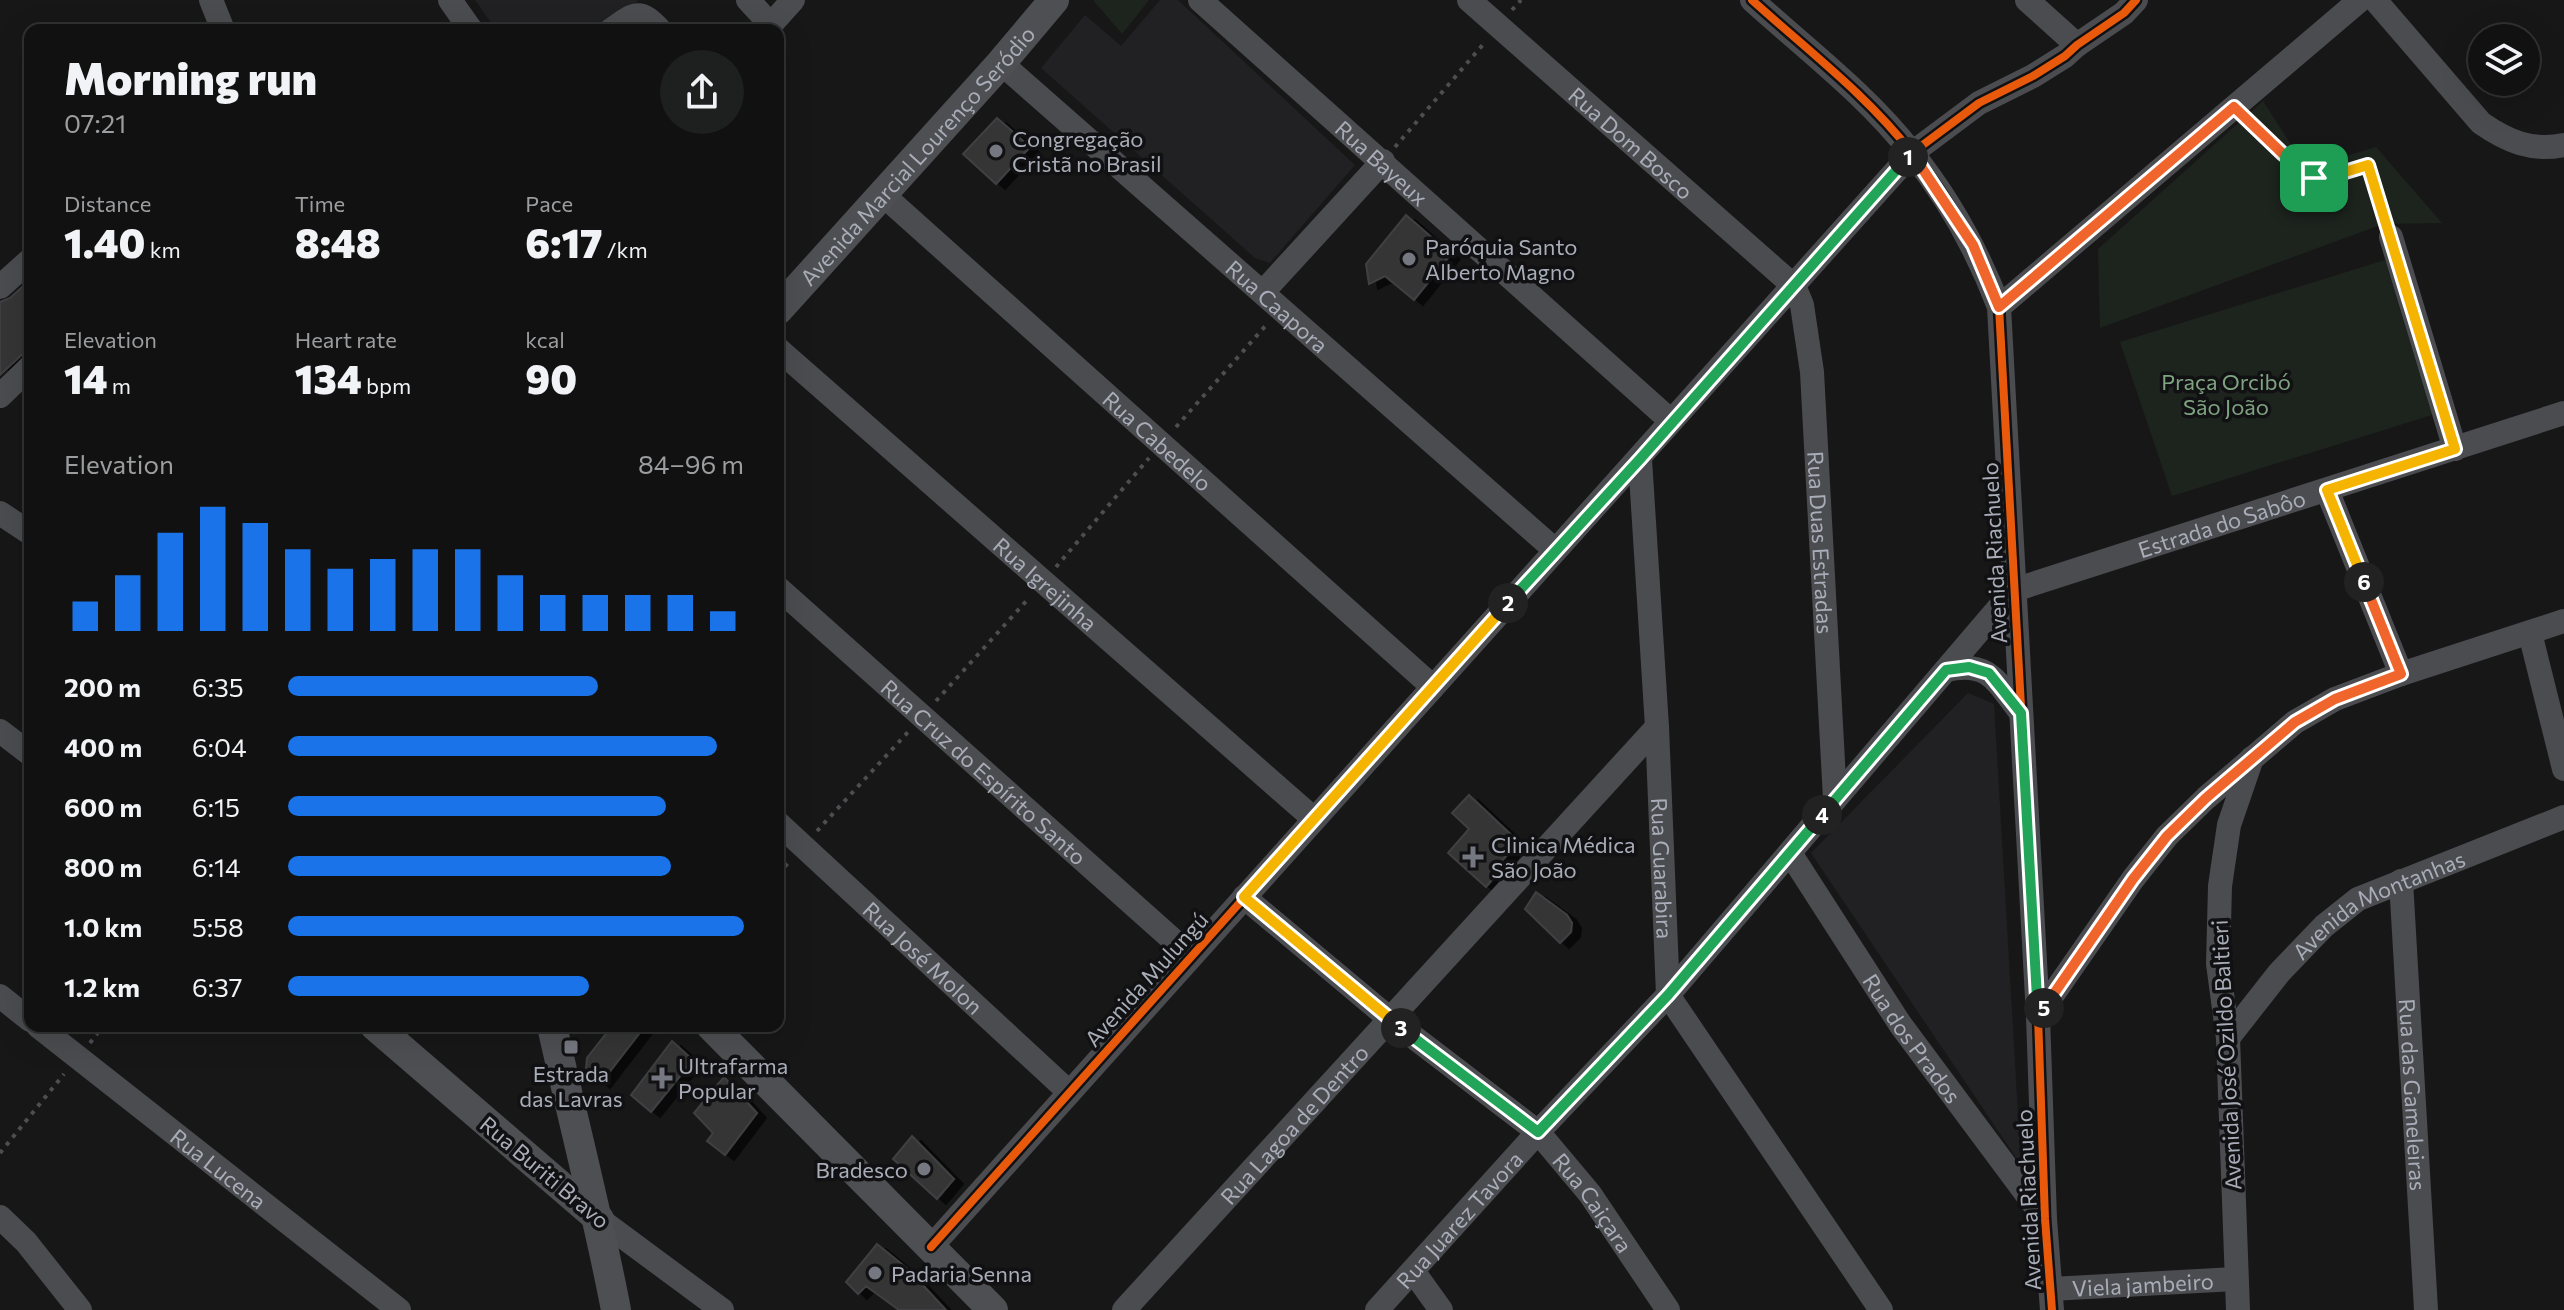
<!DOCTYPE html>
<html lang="en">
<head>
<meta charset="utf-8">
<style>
  :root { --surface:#111; --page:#1e1f1f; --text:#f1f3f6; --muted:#9c9d9f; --line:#303131; --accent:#1a73e8 }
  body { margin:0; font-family:Commissioner,sans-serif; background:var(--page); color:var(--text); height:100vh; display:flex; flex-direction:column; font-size:30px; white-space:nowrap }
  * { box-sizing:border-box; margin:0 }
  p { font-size:26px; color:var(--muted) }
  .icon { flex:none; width:44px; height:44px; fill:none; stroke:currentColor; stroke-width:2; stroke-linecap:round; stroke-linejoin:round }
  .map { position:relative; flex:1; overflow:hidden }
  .details { position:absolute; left:24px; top:24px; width:760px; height:1008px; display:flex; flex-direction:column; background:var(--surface); border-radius:16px; box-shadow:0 8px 32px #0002,0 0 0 2px var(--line) }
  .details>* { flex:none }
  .buttons { position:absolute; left:2468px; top:24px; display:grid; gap:16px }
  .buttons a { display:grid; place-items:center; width:72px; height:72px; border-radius:50%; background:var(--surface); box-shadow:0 8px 32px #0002,0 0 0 2px var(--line); font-size:40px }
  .pin { position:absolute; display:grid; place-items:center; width:68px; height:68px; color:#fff; margin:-34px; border-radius:16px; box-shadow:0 4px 12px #0006 }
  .km { position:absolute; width:40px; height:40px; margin:-20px; border-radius:50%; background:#222; color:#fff; font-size:22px; line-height:40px; text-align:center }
  .round { display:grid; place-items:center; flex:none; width:84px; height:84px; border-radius:42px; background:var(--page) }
  .head { display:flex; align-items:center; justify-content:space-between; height:136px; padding:0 40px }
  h1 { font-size:44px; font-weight:800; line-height:60px }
  .metrics { display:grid; grid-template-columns:repeat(3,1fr); gap:12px; height:136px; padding:8px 40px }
  .metrics div { display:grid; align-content:center }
  .metrics b { font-size:40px; font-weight:800 }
  .metrics small { font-size:22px; font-weight:400 }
  .metrics p { font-size:22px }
  .chart { height:224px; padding:16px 40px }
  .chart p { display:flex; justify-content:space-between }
  .chart svg { width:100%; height:144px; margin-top:8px; stroke:var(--accent); stroke-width:6 }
  ul { padding:0 40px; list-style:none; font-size:26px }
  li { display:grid; grid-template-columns:128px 96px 1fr; align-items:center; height:60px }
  li i { height:20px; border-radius:10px; background:var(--accent) }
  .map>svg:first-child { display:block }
  .built { fill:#212123 }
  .green { fill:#1d241e }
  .building { fill:#353536; stroke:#3f4043; stroke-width:2; filter:url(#shadow) }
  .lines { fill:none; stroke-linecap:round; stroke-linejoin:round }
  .path { stroke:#4d4e52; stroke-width:4; stroke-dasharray:4 6; stroke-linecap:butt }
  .minor { stroke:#4b4c50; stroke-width:24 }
  .major { stroke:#4d4f52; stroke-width:30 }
  .cycleway-casing { stroke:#111113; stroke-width:13 }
  .cycleway { stroke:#e8590c; stroke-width:8 }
  .split-1-casing { stroke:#fff; stroke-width:16 }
  .split-2-casing { stroke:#fff; stroke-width:16 }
  .split-3-casing { stroke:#fff; stroke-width:16 }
  .split-4-casing { stroke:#fff; stroke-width:16 }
  .split-5-casing { stroke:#fff; stroke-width:16 }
  .split-6-casing { stroke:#fff; stroke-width:16 }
  .split-7-casing { stroke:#fff; stroke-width:16 }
  .split-1 { stroke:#f0652b; stroke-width:10 }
  .split-2 { stroke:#22a559; stroke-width:10 }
  .split-3 { stroke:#f5b400; stroke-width:10 }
  .split-4 { stroke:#22a559; stroke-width:10 }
  .split-5 { stroke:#22a559; stroke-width:10 }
  .split-6 { stroke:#f0652b; stroke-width:10 }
  .split-7 { stroke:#f5b400; stroke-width:10 }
  .poi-dot { fill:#757880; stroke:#111113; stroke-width:3 }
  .labels { text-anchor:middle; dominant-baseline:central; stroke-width:7; stroke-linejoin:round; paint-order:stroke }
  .poi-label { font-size:22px; fill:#a8adb8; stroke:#111113; text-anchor:start }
  .street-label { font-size:22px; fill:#a8adb8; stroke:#111113 }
  .park-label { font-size:22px; fill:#7fa381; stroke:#111113 }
</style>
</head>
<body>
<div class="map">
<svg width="2564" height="1310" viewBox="0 0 2564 1310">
  <defs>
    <filter id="shadow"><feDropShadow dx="9" dy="5" stdDeviation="0" flood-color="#0009"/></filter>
  </defs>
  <rect width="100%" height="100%" fill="#171717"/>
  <path class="built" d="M475,0H639L595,30H496Z
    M1160,0H1178L1355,165L1270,263L1255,258L1041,68L1085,15L1121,46Z
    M1968,693L1994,704L2021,1165L1811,853Z"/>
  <path class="green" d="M1093,0H1149L1122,34Z
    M2263,101L2306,168L2376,147L2442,223L2383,224L2100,328L2098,249Z
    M2385,260L2432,415L2172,496L2120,342Z"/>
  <path class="building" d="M997,118L1030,147L996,184L963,154Z
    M1406,215L1451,254L1414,300L1385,276L1369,284L1366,264Z
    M30,280V347L0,375V302L10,298Z
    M1469,795L1519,842L1500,863L1502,868L1486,887L1448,853L1469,829L1452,813Z
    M1536,892L1567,915L1572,923L1571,932L1560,943L1525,909Z
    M612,1026H645L601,1083L586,1068L587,1058Z
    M672,1041L693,1060L651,1112L631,1095Z
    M724,1077L757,1113L725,1155L707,1141L713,1133L694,1113Z
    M912,1136L954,1179L937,1199L893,1159Z
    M877,1244L920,1279L919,1281L946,1310H899L866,1286L858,1294L846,1282Z"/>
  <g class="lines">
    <path class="path" d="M1512,10L1521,0
      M2247,120C2260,132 2306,179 2320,179C2335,178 2353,169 2368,165L2386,216
      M1395,147L1486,41
      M1176,427L1268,323
      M1056,567L1149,458
      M936,701L1029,598
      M817,831L909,731
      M778,874L790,861
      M90,1043L103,1026
      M0,1153L64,1074"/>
    <g class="minor">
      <path d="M211,0L223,30"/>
      <path d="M450,0L471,30"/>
      <path d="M748,0L771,25"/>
      <path id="s1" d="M1200,0L1671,421"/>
      <path id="s2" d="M1469,0L1794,286L1802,305L1812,372L1835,799"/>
      <path d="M1752,0C1806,49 1867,95 1912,153C1949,199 1978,252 1999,307L2038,1016L2045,1219L2052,1310"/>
      <path d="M2027,0L2077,45"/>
      <path d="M2375,0L2481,123C2507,141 2532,152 2564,145"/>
      <path d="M611,30C634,14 639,7 660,30"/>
      <path d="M766,30L793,0"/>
      <path id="s3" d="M1001,63L1555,550"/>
      <path id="s4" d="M882,194L1433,687"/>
      <path d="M2391,237L2455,449"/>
      <path d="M0,287L30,260"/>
      <path d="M1263,292L1383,161"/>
      <path d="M1999,307L2360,0"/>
      <path id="s5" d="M778,349L1314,819"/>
      <path d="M0,396L30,367"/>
      <path id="s6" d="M1640,459L1657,727L1668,995L1881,1310"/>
      <path d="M2327,490L2401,674"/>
      <path d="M0,513L30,533"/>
      <path id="s7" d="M778,588L1191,956"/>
      <path id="s8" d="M2014,590L2564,413"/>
      <path d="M2530,633L2564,769"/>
      <path d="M1946,670C1989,660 1997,682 2021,713"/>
      <path d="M0,731L30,754"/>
      <path id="s9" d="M778,823L1069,1092"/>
      <path id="s10" d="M1790,853L1900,1024L2045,1219"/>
      <path id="s11" d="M2401,881L2426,1310"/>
      <path id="s12" d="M1244,897L1390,1019L1538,1132L1590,1194L1668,1310"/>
      <path d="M0,996L30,1020"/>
      <path d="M2038,1016L2133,879L2167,836L2206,798L2295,722L2335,699L2401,674L2564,621"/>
      <path id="s13" d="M38,1026L399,1310"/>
      <path id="s14" d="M2228,1038L2279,973L2324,926L2358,899L2564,817"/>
      <path d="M0,1217L26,1242L80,1310"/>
      <path d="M599,1219L722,1310"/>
      <path d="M931,1247L1912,153L1979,103L2033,76L2065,56L2077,45L2124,13L2136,0"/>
      <path d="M1413,1271L1441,1310"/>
      <path id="s15" d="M2051,1289L2235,1279"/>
      <path id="s16" d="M1124,1310L1657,727"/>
      <path id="s17" d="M1377,1310L1538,1132L1668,995L2014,590"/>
      <path d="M2238,1310L2228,1038L2218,964L2220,886L2229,825L2252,758"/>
    </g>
    <g class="major">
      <path id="s18" d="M778,310L1001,63L1054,0"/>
      <path d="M375,1026L599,1219"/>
      <path d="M552,1026C573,1121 598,1215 616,1310"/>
      <path d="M711,1026L993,1310"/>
    </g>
    <defs>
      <path id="cycleway" d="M1752,0C1806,49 1867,95 1912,153C1949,199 1978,252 1999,307L2038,1016L2045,1219L2052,1310
        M931,1247L1912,153L1979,103L2033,76L2065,56L2077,45L2124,13L2136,0"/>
    </defs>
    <use href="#cycleway" class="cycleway-casing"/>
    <use href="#cycleway" class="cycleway"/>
  </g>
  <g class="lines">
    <defs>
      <path id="split-1" d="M1908,157L1912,153L1973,245L1999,307L2234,107L2283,154L2314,178"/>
      <path id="split-2" d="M1508,603L1640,459L1908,157"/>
      <path id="split-3" d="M1401,1028L1244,897L1508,603"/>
      <path id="split-4" d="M1401,1028L1538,1132L1668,995L1822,815"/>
      <path id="split-5" d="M1822,815L1946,670L1969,667L1989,673L2021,713L2038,1016L2044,1008"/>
      <path id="split-6" d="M2044,1008L2133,879L2167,836L2206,798L2295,722L2335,699L2401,674L2364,582"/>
      <path id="split-7" d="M2314,178L2322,179L2368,165L2455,449L2327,490L2364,582"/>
    </defs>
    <use href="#split-1" class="split-1-casing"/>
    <use href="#split-2" class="split-2-casing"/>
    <use href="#split-3" class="split-3-casing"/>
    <use href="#split-4" class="split-4-casing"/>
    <use href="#split-5" class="split-5-casing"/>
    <use href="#split-6" class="split-6-casing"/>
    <use href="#split-7" class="split-7-casing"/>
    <use href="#split-1" class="split-1"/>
    <use href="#split-2" class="split-2"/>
    <use href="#split-3" class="split-3"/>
    <use href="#split-4" class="split-4"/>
    <use href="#split-5" class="split-5"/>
    <use href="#split-6" class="split-6"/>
    <use href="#split-7" class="split-7"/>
  </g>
  <g class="poi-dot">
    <circle cx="996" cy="151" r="8"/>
    <circle cx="1409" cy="259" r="8"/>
    <path d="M1469 845h8v8h8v8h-8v8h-8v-8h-8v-8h8z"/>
    <rect x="563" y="1039" width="16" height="16" rx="4"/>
    <path d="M658 1066h8v8h8v8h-8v8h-8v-8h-8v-8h8z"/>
    <circle cx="924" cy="1169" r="8"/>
    <circle cx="875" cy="1273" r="8"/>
  </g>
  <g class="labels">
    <g class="poi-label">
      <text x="1012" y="138">Congregação<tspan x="1012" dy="25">Cristã no Brasil</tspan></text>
      <text x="1425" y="246">Paróquia Santo<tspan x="1425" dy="25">Alberto Magno</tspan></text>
      <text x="1491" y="844">Clinica Médica<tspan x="1491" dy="25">São João</tspan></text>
      <text x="678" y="1065">Ultrafarma<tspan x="678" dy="25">Popular</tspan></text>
      <text x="571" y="1073" text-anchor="middle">Estrada<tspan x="571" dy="25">das Lavras</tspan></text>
      <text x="908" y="1169" text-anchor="end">Bradesco</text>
      <text x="891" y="1273">Padaria Senna</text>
    </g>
    <g class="street-label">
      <text stroke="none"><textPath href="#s2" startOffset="216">Rua Dom Bosco</textPath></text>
      <text stroke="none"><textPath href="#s18" startOffset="208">Avenida Marcial Lourenço Seródio</textPath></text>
      <text stroke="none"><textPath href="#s1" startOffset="244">Rua Bayeux</textPath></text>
      <text stroke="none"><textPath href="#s3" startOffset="368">Rua Caapora</textPath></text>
      <text stroke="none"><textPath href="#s4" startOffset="370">Rua Cabedelo</textPath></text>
      <text stroke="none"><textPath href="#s8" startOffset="218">Estrada do Sabôo</textPath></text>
      <text stroke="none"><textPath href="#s2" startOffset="692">Rua Duas Estradas</textPath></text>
      <text transform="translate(1994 553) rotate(-93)">Avenida Riachuelo</text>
      <text stroke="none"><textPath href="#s5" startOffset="356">Rua Igrejinha</textPath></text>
      <text stroke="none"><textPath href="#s7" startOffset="276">Rua Cruz do Espírito Santo</textPath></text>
      <text stroke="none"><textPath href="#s6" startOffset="410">Rua Guarabira</textPath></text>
      <text stroke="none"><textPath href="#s14" startOffset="206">Avenida Montanhas</textPath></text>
      <text stroke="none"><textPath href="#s9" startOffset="198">Rua José Molon</textPath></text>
      <text transform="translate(1146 979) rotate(-48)">Avenida Mulungú</text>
      <text stroke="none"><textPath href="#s10" startOffset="222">Rua dos Prados</textPath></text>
      <text transform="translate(2226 1055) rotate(-93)">Avenida José Ozildo Baltieri</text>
      <text stroke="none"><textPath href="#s11" startOffset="214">Rua das Gameleiras</textPath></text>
      <text stroke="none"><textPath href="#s16" startOffset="252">Rua Lagoa de Dentro</textPath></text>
      <text stroke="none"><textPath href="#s13" startOffset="230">Rua Lucena</textPath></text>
      <text transform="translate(545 1172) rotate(40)">Rua Buriti Bravo</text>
      <text transform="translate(2028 1200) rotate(-93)">Avenida Riachuelo</text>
      <text stroke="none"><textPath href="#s12" startOffset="466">Rua Caiçara</textPath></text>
      <text stroke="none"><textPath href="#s17" startOffset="122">Rua Juarez Tavora</textPath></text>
      <text stroke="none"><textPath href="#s15" startOffset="92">Viela jambeiro</textPath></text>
    </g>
    <g class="park-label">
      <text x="2226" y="381">Praça Orcibó<tspan x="2226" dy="25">São João</tspan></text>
    </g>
  </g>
</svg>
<div class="buttons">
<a><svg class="icon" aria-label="layers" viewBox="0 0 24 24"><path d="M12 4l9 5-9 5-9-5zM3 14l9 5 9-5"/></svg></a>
</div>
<div class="pin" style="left:2314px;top:178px;background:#1e9e55"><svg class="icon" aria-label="arrive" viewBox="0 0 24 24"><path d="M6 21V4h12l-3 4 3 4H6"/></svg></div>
<b class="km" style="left:1908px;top:157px">1</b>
<b class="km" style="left:1508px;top:603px">2</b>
<b class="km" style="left:1401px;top:1028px">3</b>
<b class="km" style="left:1822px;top:815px">4</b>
<b class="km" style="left:2044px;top:1008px">5</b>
<b class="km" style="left:2364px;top:582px">6</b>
<section class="details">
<div class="head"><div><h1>Morning run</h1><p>07:21</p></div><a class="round"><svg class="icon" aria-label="share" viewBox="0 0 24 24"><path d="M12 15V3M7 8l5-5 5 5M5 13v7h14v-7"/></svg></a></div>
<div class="metrics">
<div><p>Distance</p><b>1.40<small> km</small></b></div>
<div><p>Time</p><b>8:48</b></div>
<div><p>Pace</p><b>6:17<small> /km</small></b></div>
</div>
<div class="metrics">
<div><p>Elevation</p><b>14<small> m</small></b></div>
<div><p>Heart rate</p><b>134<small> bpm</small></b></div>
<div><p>kcal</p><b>90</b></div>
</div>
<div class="chart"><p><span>Elevation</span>84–96 m</p>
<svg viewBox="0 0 160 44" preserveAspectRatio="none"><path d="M5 44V35M15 44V27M25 44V14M35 44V6M45 44V11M55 44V19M65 44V25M75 44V22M85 44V19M95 44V19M105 44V27M115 44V33M125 44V33M135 44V33M145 44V33M155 44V38"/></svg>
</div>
<ul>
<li><b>200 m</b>6:35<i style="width:68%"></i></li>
<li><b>400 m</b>6:04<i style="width:94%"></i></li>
<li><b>600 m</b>6:15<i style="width:83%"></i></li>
<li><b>800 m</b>6:14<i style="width:84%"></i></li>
<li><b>1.0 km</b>5:58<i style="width:100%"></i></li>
<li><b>1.2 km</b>6:37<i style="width:66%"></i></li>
</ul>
</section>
</div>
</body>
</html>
